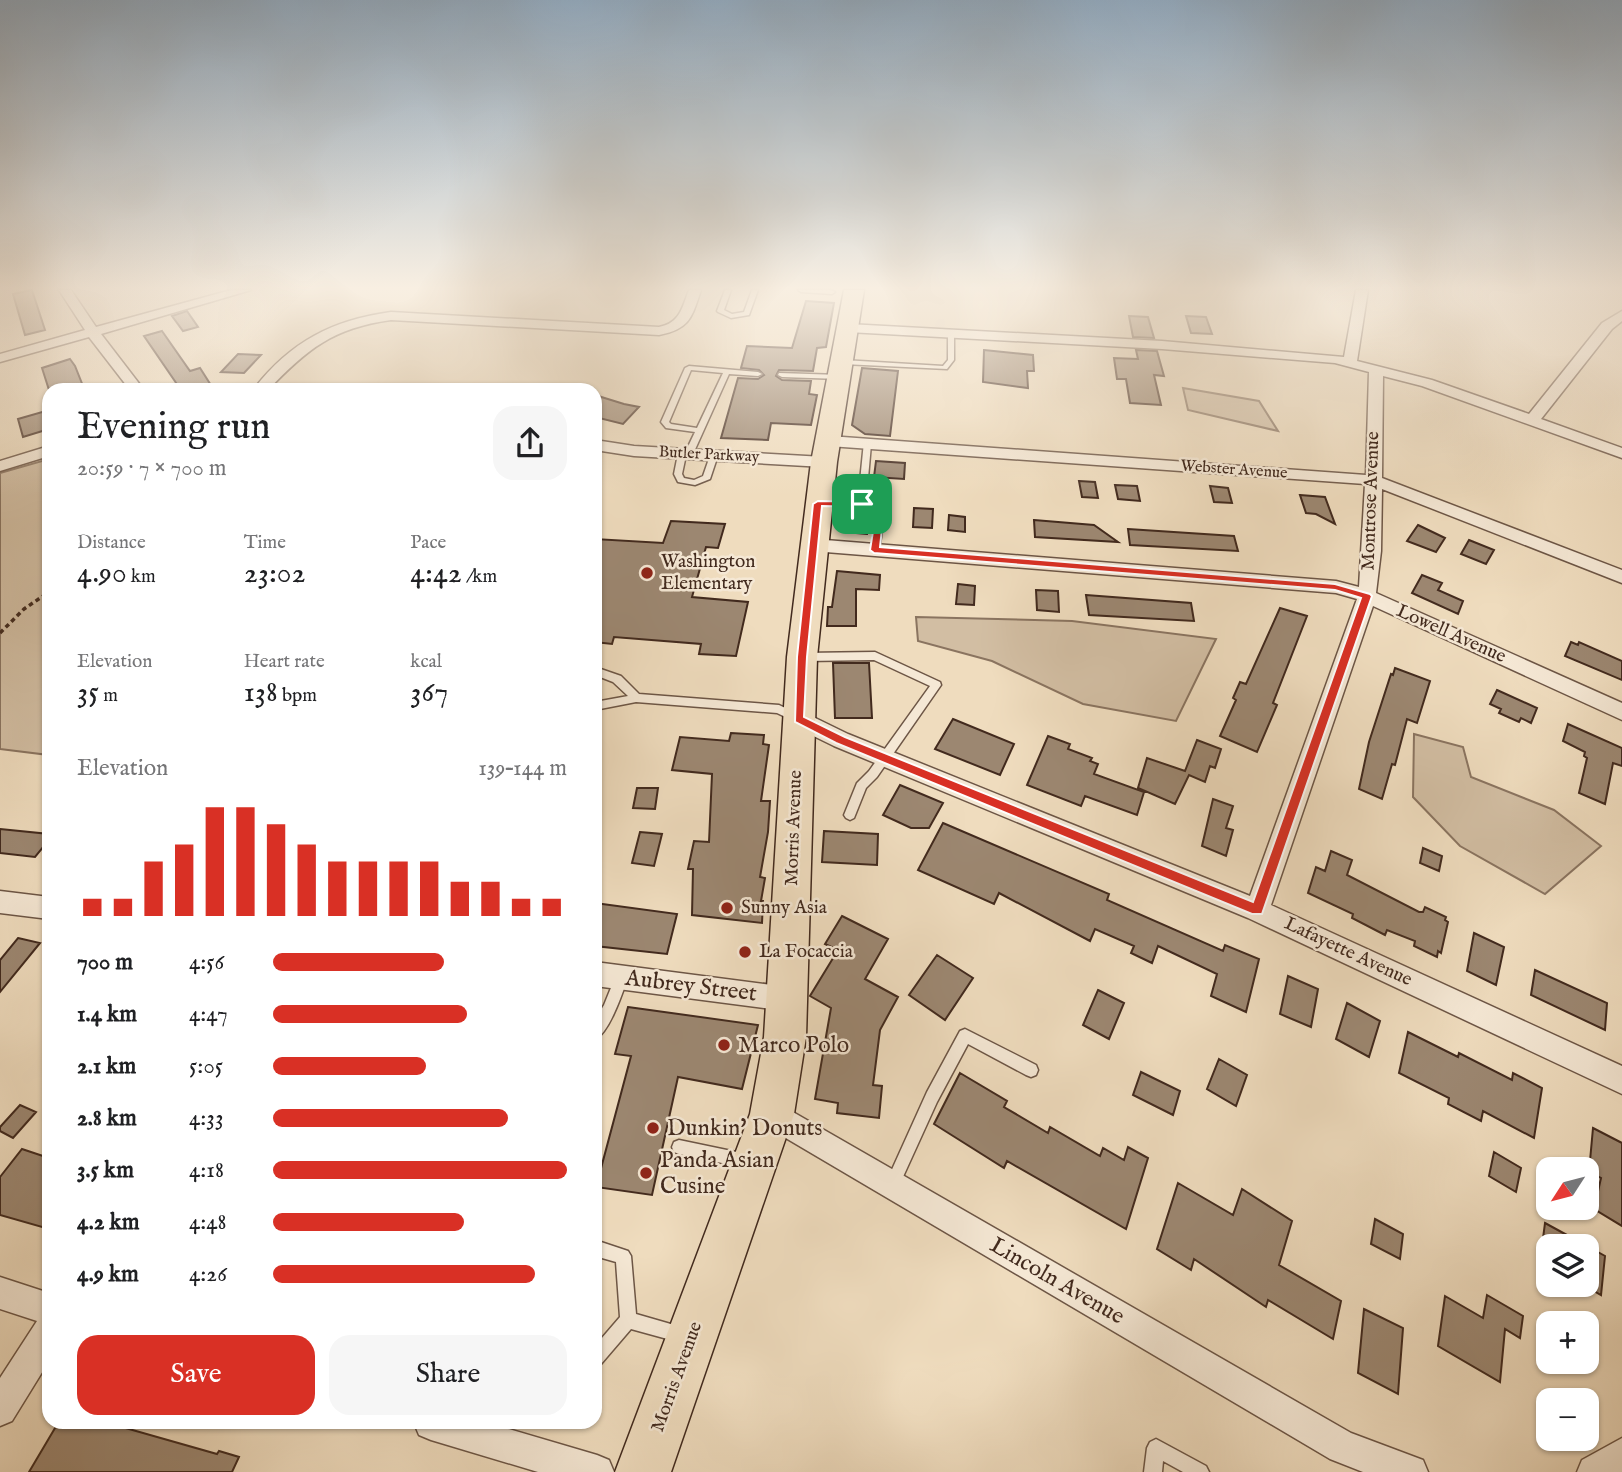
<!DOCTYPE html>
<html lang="en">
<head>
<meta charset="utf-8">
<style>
  :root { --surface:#fff; --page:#f6f6f6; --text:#202124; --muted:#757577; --accent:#d93025 }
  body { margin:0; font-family:"IM FELL English",serif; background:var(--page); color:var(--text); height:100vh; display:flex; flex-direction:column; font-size:26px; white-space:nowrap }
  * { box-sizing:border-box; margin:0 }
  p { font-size:23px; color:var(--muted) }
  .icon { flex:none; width:38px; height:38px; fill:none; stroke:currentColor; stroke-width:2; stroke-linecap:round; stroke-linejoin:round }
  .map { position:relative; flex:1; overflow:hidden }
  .sheet { position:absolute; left:42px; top:383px; width:560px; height:1046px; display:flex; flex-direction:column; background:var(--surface); border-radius:21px; box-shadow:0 2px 5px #0004 }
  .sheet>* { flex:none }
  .needle { width:46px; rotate:234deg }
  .buttons { position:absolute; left:1536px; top:1157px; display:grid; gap:14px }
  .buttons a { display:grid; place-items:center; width:63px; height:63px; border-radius:14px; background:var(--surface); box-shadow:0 2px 5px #0004; font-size:35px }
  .pin { position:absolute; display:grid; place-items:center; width:60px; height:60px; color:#fff; margin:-30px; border-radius:14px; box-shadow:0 4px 10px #0006 }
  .round { display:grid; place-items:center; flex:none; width:74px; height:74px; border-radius:21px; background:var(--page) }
  .summary { display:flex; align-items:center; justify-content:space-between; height:119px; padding:0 35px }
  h1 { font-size:38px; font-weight:600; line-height:52px }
  .metrics { display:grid; grid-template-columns:repeat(3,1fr); gap:10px; height:119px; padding:7px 35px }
  .metrics div { display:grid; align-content:center }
  .metrics b { font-size:30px; font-weight:600 }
  .metrics small { font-size:19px; font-weight:400 }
  .metrics p { font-size:19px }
  .chart { height:196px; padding:14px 35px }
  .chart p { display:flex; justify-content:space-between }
  .chart svg { width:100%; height:126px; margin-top:7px; stroke:var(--accent); stroke-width:6 }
  .cta { display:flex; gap:14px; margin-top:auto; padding:14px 35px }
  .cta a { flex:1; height:80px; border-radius:21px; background:var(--accent); color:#fff; font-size:28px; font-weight:600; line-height:80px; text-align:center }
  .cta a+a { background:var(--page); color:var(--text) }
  ul { padding:0 35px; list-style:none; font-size:23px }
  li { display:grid; grid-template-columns:112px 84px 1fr; align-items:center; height:52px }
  li i { height:18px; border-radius:9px; background:var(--accent) }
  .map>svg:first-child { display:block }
  .green { fill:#d2bea3; stroke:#8a7460; stroke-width:2 }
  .building { fill:#9c8771; stroke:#422a1e; stroke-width:2 }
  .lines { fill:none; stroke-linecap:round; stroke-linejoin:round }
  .lane-casing { stroke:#6d5646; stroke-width:3 }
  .street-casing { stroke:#6d5646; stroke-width:3 }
  .primary-casing { stroke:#422a1e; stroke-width:3 }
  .path { stroke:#422a1e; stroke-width:3.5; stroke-dasharray:4.5 3.5; stroke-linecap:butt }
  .lane { fill:#f5e8d5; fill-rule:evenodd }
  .street { fill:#f5e8d5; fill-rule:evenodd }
  .primary { fill:#efdcbe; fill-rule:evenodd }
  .route { fill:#d93025; stroke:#fff; stroke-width:2; fill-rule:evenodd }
  .poi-dot { fill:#8f2418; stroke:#f5e8d5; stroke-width:2.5 }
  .labels { text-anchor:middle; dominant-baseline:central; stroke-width:5; stroke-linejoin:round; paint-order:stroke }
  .far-street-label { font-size:16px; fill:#422a1e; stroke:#f5e8d5 }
  .street-label { font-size:19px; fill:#422a1e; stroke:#f5e8d5 }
  .poi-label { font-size:19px; fill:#422a1e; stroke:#f5e8d5; text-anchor:start }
  .near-street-label { font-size:23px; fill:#422a1e; stroke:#f5e8d5 }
  .near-poi-label { font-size:23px; fill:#422a1e; stroke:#f5e8d5; text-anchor:start }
</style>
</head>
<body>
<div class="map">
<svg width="1622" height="1472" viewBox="0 0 1622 1472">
  <rect width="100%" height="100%" fill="#efdcbe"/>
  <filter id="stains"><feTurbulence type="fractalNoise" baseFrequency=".00286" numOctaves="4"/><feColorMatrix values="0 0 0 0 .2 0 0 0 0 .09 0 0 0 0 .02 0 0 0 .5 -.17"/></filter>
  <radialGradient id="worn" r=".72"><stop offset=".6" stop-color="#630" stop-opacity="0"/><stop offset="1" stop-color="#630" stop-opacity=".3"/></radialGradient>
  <path class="green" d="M1183,388L1259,401L1278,431L1188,410Z
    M49,459V755L0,749V473Z
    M916,617L1072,621L1216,639L1176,721L1083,704L992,661L918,641Z
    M1414,734L1463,747L1471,777L1554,810L1601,846L1545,894L1460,846L1413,797Z"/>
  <path class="building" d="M32,290L45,330L25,335L13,294Z
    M806,301L834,303L826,347L817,348L813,371L779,370L776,376L782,380L811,381L809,394L817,395L811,425L771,423L768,440L721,438L738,378L758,379L764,375L759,370L741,368L747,346L792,348Z
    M187,311L198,327L183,331L172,316Z
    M1129,316L1148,317L1154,338L1133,337Z
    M1186,316L1206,317L1212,334L1191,333Z
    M162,331L190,371L200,368L214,390H181L144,336Z
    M984,350L1033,355L1034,371H1027L1028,388L983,382Z
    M1136,350L1157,351L1164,376L1154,375L1161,405L1130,403L1126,379H1117L1114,358L1138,359Z
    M238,354L261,355L244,373L221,372Z
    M70,359L75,366L83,386L68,390H49L42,368Z
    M862,368L898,371L890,436L865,434L852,425Z
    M595,395L624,404L639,407L623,424L595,417Z
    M49,410V429L23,437L18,419Z
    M876,461L905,463L904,479L874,477Z
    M1079,481L1095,482L1098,498L1082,497Z
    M1115,485L1137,486L1140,501L1118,499Z
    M1210,486L1228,488L1232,503L1214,502Z
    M1300,495L1325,497L1335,524L1316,514L1306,513Z
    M914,508L933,509L932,528L913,527Z
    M949,515L965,517V532L948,530Z
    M848,516L869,518L867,534L845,532Z
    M1034,520L1094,525L1118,542L1035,537Z
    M671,521L725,524L718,548L706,547L692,597L748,602L736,656L699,654L701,644L614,637L612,644L595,642V539L663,543Z
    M1418,525L1445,538L1436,552L1407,541Z
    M1128,529L1234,536L1238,551L1130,545Z
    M1469,540L1494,550L1486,564L1461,554Z
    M837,571L880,575L879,590L856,589V626H827L828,607H832Z
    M1422,575L1442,583L1438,590L1463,601L1458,614L1412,593Z
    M958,584L975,586L974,605L956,604Z
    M1036,590L1058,591L1059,612L1037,610Z
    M1086,595L1191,603L1194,621L1089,615Z
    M1280,608L1307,616L1273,703L1277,705L1257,752L1220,736L1236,700L1233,698L1240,682L1246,684Z
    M1571,642L1578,645L1579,642L1622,661V680L1565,656Z
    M833,663H869L872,718H835Z
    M1395,668L1430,681L1417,723L1407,719L1395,765L1392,764L1382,799L1359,789L1369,742L1391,674L1393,675Z
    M1497,690L1537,708L1531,723L1521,718L1519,722L1499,713L1501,709L1490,704Z
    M953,719L1014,744L1000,775L935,749Z
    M1568,724L1622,748V766L1613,763L1605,804L1579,793L1587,758L1584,756L1585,752L1563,741Z
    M731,733L764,735L763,744L769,745L761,801H770L768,832L760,877L765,878L761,901H763L762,923L692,915L693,869H688L694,841L709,842L712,774L672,770L680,737L729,741Z
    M1048,736L1070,744L1068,749L1092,758L1090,761L1098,764L1094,774L1144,792L1137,815L1085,796L1081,806L1027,785Z
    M1197,740L1221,749L1215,768L1210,766L1205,782L1189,775L1175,804L1138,788L1147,758L1185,771Z
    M900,785L943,803L929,828H911L883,815Z
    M637,788H658L655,809L633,808Z
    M1213,799L1233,806L1226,828L1233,830L1226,856L1202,846Z
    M943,823L1109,894L1107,900L1223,951L1225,945L1259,959L1246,1012L1211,996L1217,974L1158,946L1152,963L1131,953L1134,946L1095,929L1090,941L999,893L994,904L918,870Z
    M0,829L49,834V840L35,857L0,853Z
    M824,831L878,834L877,865L822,862Z
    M640,832L662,834L654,866L632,863Z
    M1423,848L1442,856L1439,871L1420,863Z
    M1331,851L1352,860L1347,875L1419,912H1423L1425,907L1446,917L1445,920L1448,922L1441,953L1438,951L1437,957L1414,946L1415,941L1387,930L1385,935L1352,918L1353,914L1308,893L1316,867L1325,871Z
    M595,903L677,914L667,954L595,946Z
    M842,916L888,939L865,979L898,997L880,1030L873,1085L882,1086L879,1118L837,1113L838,1103L815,1099L831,1008L810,996L838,950L825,944Z
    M1474,933L1504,947L1496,985L1467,971Z
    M18,938L40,943L0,992V960Z
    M937,955L973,978L945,1020L909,995Z
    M1535,970L1607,1003L1605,1030L1531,995Z
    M1288,976L1318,989L1311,1027L1280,1014Z
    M1098,990L1124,1003L1109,1039L1083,1025Z
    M1347,1003L1380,1021L1369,1057L1336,1039Z
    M628,1007L758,1025L742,1089L678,1077L652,1195L596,1187L631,1056L615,1054Z
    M1408,1032L1458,1057L1459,1053L1512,1080L1513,1073L1542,1088L1534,1138L1483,1111L1481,1121L1448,1104L1449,1098L1399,1073Z
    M1219,1059L1247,1075L1236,1106L1207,1089Z
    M1141,1072L1180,1091L1173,1115L1133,1095Z
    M960,1073L1007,1101L1004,1107L1048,1133L1050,1127L1100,1156L1103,1148L1124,1160L1128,1147L1148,1158L1126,1229L1007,1161L1004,1168L934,1124Z
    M20,1105L36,1112L13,1138L0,1131V1127Z
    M1593,1128L1622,1143V1226L1594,1209L1601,1178L1589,1172Z
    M22,1149L49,1158V1229L0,1215V1177Z
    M1494,1152L1521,1168L1516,1192L1489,1176Z
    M1178,1183L1233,1215L1242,1189L1292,1221L1279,1265L1341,1301L1333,1339L1268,1300L1266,1307L1194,1259L1191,1270L1157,1249Z
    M1375,1219L1403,1234L1400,1259L1371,1244Z
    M1545,1223L1587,1246H1542Z
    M1587,1246L1605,1256L1601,1295L1587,1287Z
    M1487,1295L1523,1316L1520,1338L1505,1329L1500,1382L1438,1346L1445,1296L1483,1318Z
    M1364,1309L1403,1328L1398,1394L1358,1373Z
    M58,1423H108L217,1454L219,1451L239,1457L232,1472H29Z"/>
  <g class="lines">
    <defs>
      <path id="lane" d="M725,290H731L724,310L732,314L744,312L752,290H758L749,315L731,318L718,312L717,311Z
        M798,290H830L835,292L832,294L801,292Z
        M951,331L954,333V360L947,369L843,364L840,362L843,360L943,366L948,360V333Z
        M689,366L758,372L762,374L758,376L729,374L693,454L689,456L686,455L682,474L684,478L694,480L703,476L711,453H717L718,455L710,479L695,485L678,482L674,474L678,454L682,452L685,453L695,432L666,428L661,422L685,368ZM691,370L723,373L697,428L671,424L669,422Z
        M779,373L840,375L844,377L840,379L782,377L778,375Z
        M864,442H870L871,444L866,501L872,502L885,511L879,550L875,553L871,550L877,512L867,507H821L817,504L821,501H858Z
        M875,652L940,682L941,685L877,777L866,788L854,818L850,820L846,818L844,815L857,783L869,771L930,686L874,660L805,661L800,657L805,653Z
        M595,667L621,676L639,694L779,705L800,715L801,718L796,722L777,713L636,702L595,710V702L628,696L613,682L595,675Z
        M622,971L627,973L628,977C622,994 610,1031 595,1040V1020L604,1005L617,973Z
        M965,1029L1036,1065L1038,1070L1036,1075L1031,1077L1026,1075L968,1044L937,1102L897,1190L892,1192L887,1190L885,1185L927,1092L960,1031Z
        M679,1140L746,1154L751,1156L753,1161L751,1166L746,1168L679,1154L674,1152L672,1147L674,1142Z
        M595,1240L628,1251L631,1256L636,1314L688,1329L690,1335L688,1341L682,1343L631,1329L601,1364L595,1366V1346L620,1317L616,1262L595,1256Z
        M1156,1439L1206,1466L1209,1472H1183L1163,1461L1162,1472H1144L1147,1448L1150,1442Z"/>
      <path id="street" d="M59,290H71L96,327L231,290H251L101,334L144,390H130L89,337L0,362V354L85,330Z
        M689,290H701C692,317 690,329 659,335L391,320C333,328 307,349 268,390H253C290,342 332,320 391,312L659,327C680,323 682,308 689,290Z
        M1356,290H1368L1357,361L1432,380L1529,414L1602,323L1622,311V321L1612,329L1541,419L1622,448V458L1422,386L1383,376L1382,478L1622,570V583L1382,489L1381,551L1376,593L1622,703V720L1373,606L1271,905L1622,1066V1094L1248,918L834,746L791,725L788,719L791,713L798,711L805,713L848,734L1250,896L1357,599L1336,593L813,551L804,545L813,539L1336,581L1359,587L1365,484L829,446L821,441L829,436L1366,475L1369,372L1335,363L1162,349L848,332L841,328L848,324L1162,341L1344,357Z
        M595,440L634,446L824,457L832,462L824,467L634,456L595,450Z
        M49,446V456L0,471V461Z
        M0,891L49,897V919L0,913Z
        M595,962L788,987L797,990L801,999L797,1008L788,1011L595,986Z
        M772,1100L1351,1433L1423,1460L1428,1472H1363L1330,1459L762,1124L758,1114L762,1104Z
        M0,1277L49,1293V1361L12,1421L0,1426V1378L37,1321L0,1309Z
        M414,1423H488L597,1455L609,1460L614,1472H538L431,1440L419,1435Z
        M1622,1438V1472H1577L1582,1460Z"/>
      <path id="primary" d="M844,290H864L837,462L817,657L806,1037L794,1114L671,1472H615L750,1114L764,1037L787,657L811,462Z"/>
    </defs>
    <use href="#lane" class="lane-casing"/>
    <use href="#street" class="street-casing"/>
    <use href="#primary" class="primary-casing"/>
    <path class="path" d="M0,633L24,609L49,592"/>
    <use href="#lane" class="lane"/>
    <use href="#street" class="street"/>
    <use href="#primary" class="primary"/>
  </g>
  <linearGradient id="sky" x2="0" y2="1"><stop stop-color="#93acc2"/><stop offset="0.58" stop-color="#f8efe2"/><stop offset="1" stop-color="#f8efe2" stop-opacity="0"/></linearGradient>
  <rect width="1622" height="496" fill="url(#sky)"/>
  <path class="route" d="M818,501L869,502L884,510L880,547L1335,584L1370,594L1372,596L1262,914H1252L836,743L795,722L797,657L813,504ZM822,506L867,507L876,513L870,550L874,553L1335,590L1361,598L1253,902L845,737L804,717L807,657Z"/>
  <g class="poi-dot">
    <circle cx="647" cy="573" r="7"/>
    <circle cx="727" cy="908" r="7"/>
    <circle cx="745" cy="952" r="7"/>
    <circle cx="724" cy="1045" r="7"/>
    <circle cx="653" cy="1128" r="7"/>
    <circle cx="646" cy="1173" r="7"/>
  </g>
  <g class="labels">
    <g class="far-street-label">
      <text transform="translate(709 455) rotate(3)">Butler Parkway</text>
      <text transform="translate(1234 470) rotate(4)">Webster Avenue</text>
    </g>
    <g class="street-label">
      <text transform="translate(1371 501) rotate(-88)">Montrose Avenue</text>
      <text transform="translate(1451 634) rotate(24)">Lowell Avenue</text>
      <text transform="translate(794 828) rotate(-88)">Morris Avenue</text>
      <text transform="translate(1348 952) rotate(25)">Lafayette Avenue</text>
      <text transform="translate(677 1377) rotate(-70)">Morris Avenue</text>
    </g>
    <g class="poi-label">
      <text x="661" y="562">Washington<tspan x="661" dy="22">Elementary</tspan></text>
      <text x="741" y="908">Sunny Asia</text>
      <text x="759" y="952">La Focaccia</text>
    </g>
    <g class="near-street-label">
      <text transform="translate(691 986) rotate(7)">Aubrey Street</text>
      <text transform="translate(1057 1281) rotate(30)">Lincoln Avenue</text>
    </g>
    <g class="near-poi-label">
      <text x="738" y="1045">Marco Polo</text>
      <text x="667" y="1128">Dunkin' Donuts</text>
      <text x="660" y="1160">Panda Asian<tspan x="660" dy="26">Cusine</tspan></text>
    </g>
  </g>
  <rect width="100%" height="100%" filter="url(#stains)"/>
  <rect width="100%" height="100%" fill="url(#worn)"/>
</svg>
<div class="buttons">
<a><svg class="needle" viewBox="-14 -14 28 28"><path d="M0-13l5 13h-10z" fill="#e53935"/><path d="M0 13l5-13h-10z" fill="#757577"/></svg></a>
<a><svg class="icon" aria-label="layers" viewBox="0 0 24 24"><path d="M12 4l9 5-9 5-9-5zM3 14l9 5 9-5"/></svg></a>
<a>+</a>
<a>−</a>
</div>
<div class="pin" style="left:862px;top:504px;background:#1e9e55"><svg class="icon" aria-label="arrive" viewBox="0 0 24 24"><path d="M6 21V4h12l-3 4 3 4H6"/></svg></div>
<section class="sheet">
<div class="summary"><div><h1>Evening run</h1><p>20:59 · 7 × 700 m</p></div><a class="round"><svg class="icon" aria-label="share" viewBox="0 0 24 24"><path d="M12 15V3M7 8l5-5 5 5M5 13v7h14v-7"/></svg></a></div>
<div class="metrics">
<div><p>Distance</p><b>4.90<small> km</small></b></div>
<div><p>Time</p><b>23:02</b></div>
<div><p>Pace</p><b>4:42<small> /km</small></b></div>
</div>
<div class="metrics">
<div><p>Elevation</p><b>35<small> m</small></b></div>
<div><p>Heart rate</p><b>138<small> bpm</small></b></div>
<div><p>kcal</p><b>367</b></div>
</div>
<div class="chart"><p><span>Elevation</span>139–144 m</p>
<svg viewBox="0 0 160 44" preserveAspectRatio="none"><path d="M5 44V38M15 44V38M25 44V25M35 44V19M45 44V6M55 44V6M65 44V12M75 44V19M85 44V25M95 44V25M105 44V25M115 44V25M125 44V32M135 44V32M145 44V38M155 44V38"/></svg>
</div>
<ul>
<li><b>700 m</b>4:56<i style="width:58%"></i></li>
<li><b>1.4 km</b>4:47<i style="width:66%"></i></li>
<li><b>2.1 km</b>5:05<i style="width:52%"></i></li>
<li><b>2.8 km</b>4:33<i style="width:80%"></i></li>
<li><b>3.5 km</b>4:18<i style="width:100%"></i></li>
<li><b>4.2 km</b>4:48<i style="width:65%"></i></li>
<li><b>4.9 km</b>4:26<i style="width:89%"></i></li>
</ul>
<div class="cta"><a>Save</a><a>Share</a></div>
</section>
</div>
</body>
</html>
